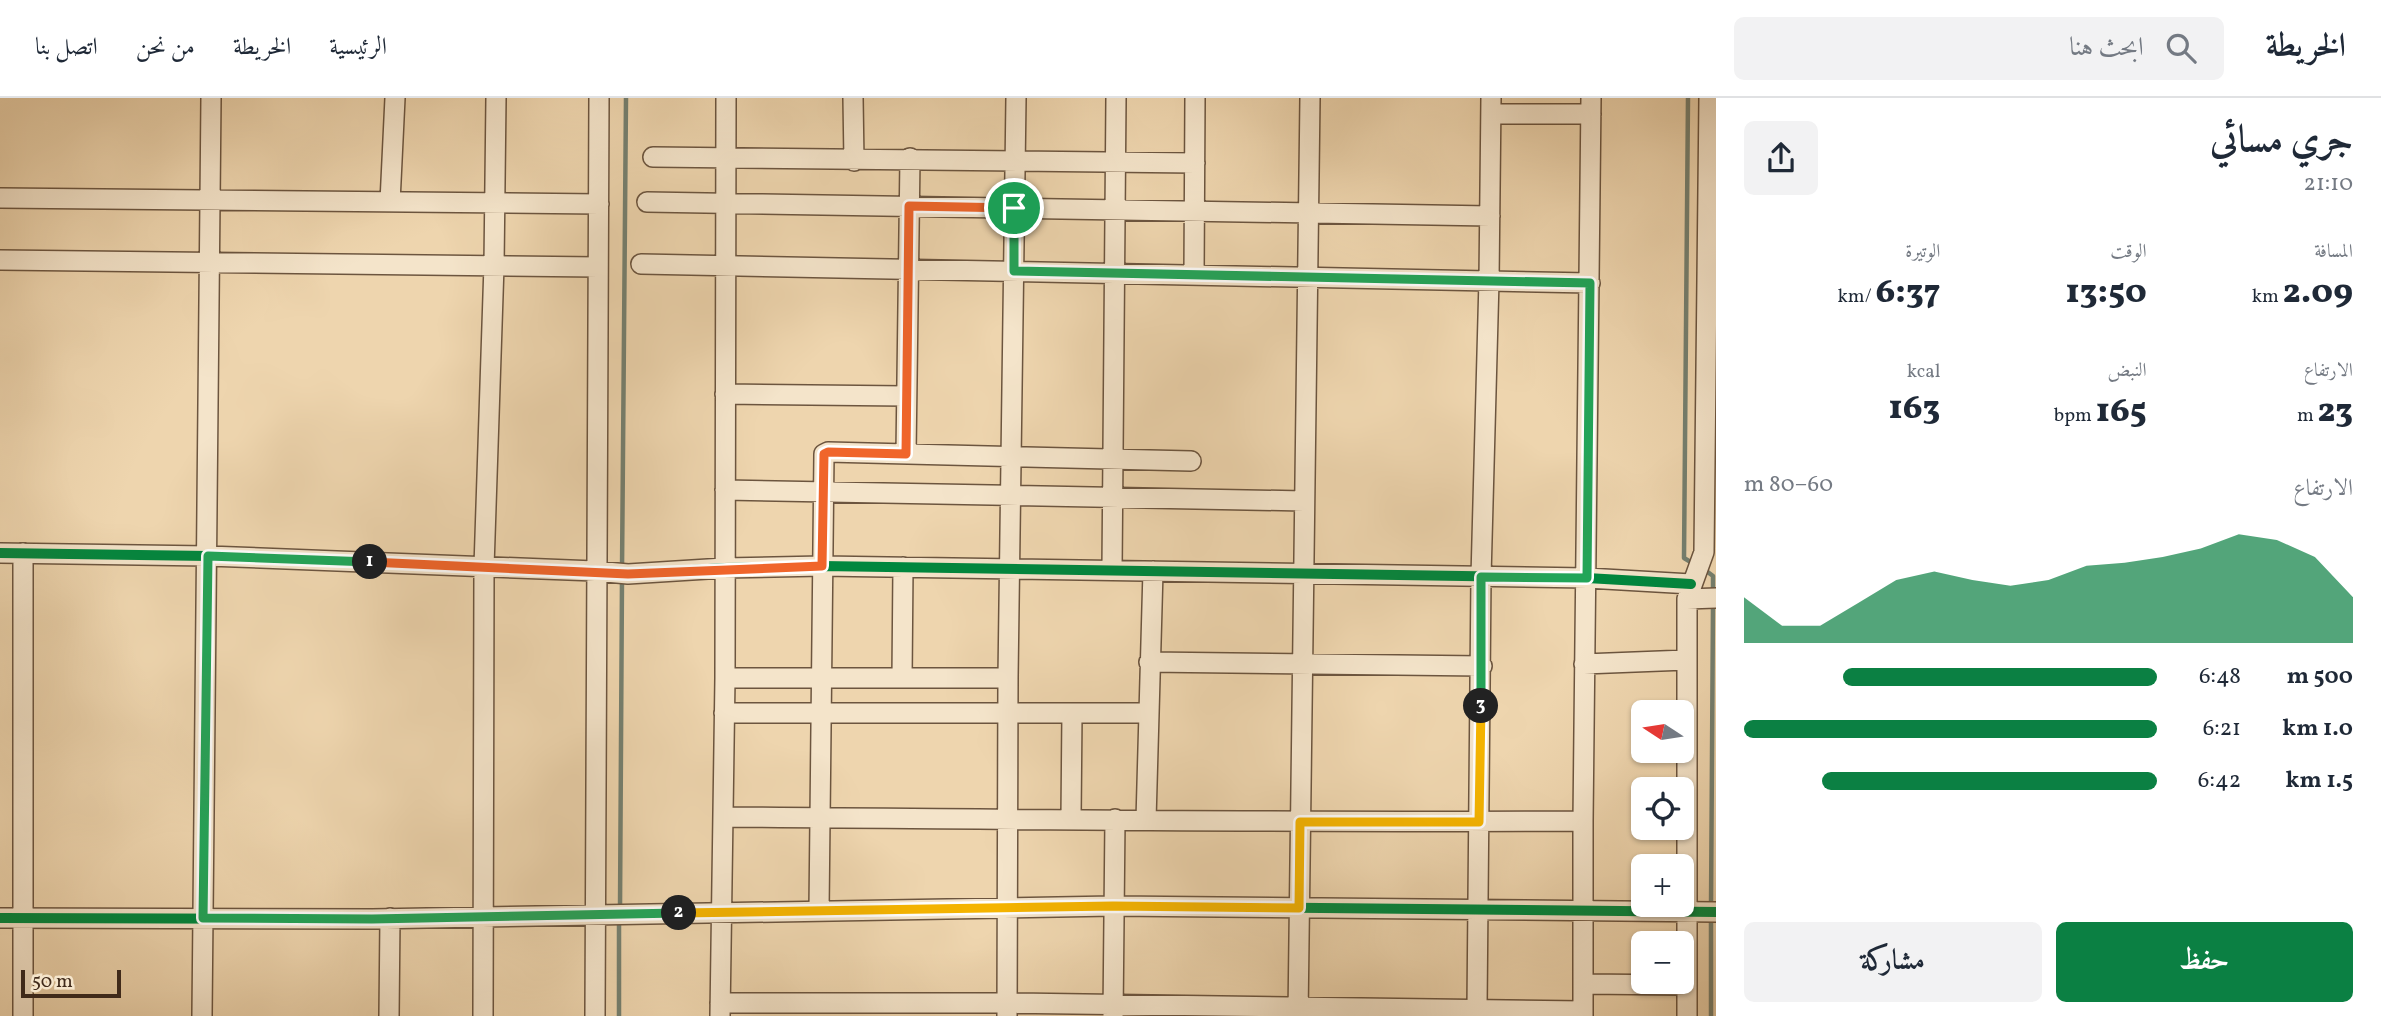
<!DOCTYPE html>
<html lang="ar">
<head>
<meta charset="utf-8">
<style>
  :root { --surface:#fff; --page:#f2f2f3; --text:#1f2937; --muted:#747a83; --line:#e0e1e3; --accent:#0b8043 }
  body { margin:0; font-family:Vollkorn,Amiri,serif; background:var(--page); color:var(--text); direction:rtl; height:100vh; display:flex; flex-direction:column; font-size:26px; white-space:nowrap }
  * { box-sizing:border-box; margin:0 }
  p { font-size:23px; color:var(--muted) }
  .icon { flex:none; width:38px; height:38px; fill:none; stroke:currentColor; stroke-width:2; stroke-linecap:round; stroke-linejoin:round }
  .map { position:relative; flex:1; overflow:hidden; direction:ltr }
  .details { display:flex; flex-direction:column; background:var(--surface); width:665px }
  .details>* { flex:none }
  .needle { width:46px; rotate:282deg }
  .tools { position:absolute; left:1631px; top:602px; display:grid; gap:14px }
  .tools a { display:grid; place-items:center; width:63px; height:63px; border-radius:10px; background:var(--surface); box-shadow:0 2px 5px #0004; font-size:35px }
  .scale { position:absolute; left:21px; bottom:18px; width:100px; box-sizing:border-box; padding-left:7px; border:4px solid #402a1a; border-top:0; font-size:19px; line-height:24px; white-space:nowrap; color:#402a1a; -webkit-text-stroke:5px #f4e4ca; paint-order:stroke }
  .pin { position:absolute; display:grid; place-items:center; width:60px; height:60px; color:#fff; margin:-30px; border:4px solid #fff; border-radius:50%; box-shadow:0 2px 7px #0007 }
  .km { position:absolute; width:35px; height:35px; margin:-18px; border-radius:50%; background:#222; color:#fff; font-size:19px; line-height:35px; text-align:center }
  .round { display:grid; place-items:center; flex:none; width:74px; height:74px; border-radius:10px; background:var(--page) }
  .head { display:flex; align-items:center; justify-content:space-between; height:119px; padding:0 28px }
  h1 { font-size:38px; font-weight:800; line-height:52px }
  .figures { display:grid; grid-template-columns:repeat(3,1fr); gap:10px; height:119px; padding:7px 28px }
  .figures div { display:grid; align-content:center }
  .figures b { font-size:35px; font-weight:800 }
  .figures small { font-size:19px; font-weight:400 }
  .figures p { font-size:19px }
  .chart { height:196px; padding:14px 28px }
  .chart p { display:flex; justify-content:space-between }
  .chart svg { width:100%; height:126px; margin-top:7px; fill:var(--accent); opacity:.7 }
  .button { display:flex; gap:14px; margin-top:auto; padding:14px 28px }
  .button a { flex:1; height:80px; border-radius:10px; background:var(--accent); color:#fff; font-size:28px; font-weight:800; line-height:80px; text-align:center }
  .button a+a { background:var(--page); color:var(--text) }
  ul { padding:0 28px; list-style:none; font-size:23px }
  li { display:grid; grid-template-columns:112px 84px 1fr; align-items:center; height:52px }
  li i { height:18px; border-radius:9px; background:var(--accent) }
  header { display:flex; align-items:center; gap:42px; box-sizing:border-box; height:98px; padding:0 35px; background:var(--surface); border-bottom:2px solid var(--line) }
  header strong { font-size:33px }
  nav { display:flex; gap:38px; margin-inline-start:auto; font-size:24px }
  .search { width:490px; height:63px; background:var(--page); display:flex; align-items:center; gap:18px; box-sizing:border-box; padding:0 24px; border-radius:10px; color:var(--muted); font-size:26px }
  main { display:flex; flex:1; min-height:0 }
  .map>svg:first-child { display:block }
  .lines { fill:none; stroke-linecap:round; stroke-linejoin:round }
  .stream { stroke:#758070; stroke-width:4.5 }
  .minor-casing { stroke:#6c553f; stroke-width:22 }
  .minor { stroke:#f4e4ca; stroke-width:19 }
  .cycleway-casing { stroke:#f4e4ca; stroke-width:15 }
  .cycleway { stroke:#00873e; stroke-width:10 }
  .split-1-casing { stroke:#fff; stroke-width:14 }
  .split-2-casing { stroke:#fff; stroke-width:14 }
  .split-3-casing { stroke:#fff; stroke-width:14 }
  .split-4-casing { stroke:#fff; stroke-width:14 }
  .split-1 { stroke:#f0652b; stroke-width:9 }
  .split-2 { stroke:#22a559; stroke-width:9 }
  .split-3 { stroke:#f5b400; stroke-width:9 }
  .split-4 { stroke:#22a559; stroke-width:9 }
</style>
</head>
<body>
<header>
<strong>الخريطة</strong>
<div class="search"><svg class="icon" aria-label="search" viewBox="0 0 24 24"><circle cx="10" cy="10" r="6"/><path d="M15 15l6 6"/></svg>ابحث هنا</div>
<nav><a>الرئيسية</a><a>الخريطة</a><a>من نحن</a><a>اتصل بنا</a></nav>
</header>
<main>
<section class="details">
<div class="head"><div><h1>جري مسائي</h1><p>21:10</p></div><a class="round"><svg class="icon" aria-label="share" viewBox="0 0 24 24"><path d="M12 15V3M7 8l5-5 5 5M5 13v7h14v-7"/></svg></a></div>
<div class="figures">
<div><p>المسافة</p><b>2.09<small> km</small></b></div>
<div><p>الوقت</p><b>13:50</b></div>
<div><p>الوتيرة</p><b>6:37<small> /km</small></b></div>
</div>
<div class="figures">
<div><p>الارتفاع</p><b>23<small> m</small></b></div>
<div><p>النبض</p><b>165<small> bpm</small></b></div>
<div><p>kcal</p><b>163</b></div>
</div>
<div class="chart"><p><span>الارتفاع</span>60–80 m</p>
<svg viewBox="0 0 160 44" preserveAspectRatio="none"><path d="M0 44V28L10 38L20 38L30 30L40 22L50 19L60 22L70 24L80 22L90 17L100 16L110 14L120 11L130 6L140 8L150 14L160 28V44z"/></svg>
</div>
<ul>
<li><b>500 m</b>6:48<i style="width:76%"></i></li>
<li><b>1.0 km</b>6:21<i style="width:100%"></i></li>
<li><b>1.5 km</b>6:42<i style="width:81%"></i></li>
</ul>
<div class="button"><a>حفظ</a><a>مشاركة</a></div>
</section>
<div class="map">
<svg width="1716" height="918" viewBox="0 0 1716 918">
  <rect width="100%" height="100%" fill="#eed5ae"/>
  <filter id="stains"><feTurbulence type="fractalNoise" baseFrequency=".00286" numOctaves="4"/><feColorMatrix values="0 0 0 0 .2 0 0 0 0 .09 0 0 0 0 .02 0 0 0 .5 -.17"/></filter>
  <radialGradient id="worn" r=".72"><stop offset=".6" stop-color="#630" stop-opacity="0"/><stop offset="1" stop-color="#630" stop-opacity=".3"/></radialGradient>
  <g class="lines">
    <path class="stream" d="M1688,0L1684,460L1694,466
      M622,472L626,0
      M1705,472L1713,478V494
      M1711,809L1713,506
      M620,811L622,480
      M619,918V823
      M1711,918V821"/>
    <defs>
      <path id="minor" d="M853,0L854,63
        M1491,16H1591
        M653,59L1195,65
        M0,100L599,106
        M390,104L395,0
        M647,104L1490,118
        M0,162L598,169
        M641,166L1590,185
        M1194,177L1195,0
        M725,296L906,298
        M906,356L910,60
        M725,392L1304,403
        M0,455L208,458L595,473L628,476L724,470L822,468L1587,480L1691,486
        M1112,472L1116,0
        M1687,501L1716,500
        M1149,564L1482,568
        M1584,566L1686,562
        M725,580H1008
        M902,580L903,469
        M724,615H1147
        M724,719C1010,721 1296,725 1583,723
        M1071,720L1072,615
        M1146,722L1153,473
        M819,812L824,356L828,354L1191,363
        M0,820L372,821L1113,808L1716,814
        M1583,886L1687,887
        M720,905H1007L1583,913
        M1477,910L1481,479L1489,182L1491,0
        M23,918V455
        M202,918L211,0
        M389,918L390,820
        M483,918L484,469L494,167L496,0
        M595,918L599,0
        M720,918L725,580L726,0
        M1007,918L1008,580L1016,0
        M1113,918L1115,721
        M1298,918L1310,0
        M1583,918V723L1591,0
        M1687,918V501L1704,454L1709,0"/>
    </defs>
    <use href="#minor" class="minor-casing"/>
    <use href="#minor" class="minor"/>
    <defs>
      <path id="cycleway" d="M0,455L208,458L595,473L628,476L724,470L822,468L1587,480L1691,486
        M0,820L372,821L1113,808L1716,814"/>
    </defs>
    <use href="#cycleway" class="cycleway-casing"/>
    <use href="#cycleway" class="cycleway"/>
  </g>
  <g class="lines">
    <defs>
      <path id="split-1" d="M370,464L628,476L822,468L824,356L828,354L906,356L909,108L1014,110"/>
      <path id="split-2" d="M370,464L208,458L203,820L372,821L679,815"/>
      <path id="split-3" d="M679,815L1113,808L1299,810L1300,724H1479L1481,608"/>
      <path id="split-4" d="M1014,110V173L1590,185L1587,480L1481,479V608"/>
    </defs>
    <use href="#split-1" class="split-1-casing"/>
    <use href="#split-2" class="split-2-casing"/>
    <use href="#split-3" class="split-3-casing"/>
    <use href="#split-4" class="split-4-casing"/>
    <use href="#split-1" class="split-1"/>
    <use href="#split-2" class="split-2"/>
    <use href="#split-3" class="split-3"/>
    <use href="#split-4" class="split-4"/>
  </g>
  <rect width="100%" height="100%" filter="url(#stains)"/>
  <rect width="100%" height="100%" fill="url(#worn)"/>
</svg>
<div class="tools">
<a><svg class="needle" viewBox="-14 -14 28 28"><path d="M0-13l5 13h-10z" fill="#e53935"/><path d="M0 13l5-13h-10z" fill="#747a83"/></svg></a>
<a><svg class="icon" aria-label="locate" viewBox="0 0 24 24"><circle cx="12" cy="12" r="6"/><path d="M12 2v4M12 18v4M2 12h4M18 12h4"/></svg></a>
<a>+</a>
<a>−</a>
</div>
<div class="scale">50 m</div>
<div class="pin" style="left:1014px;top:110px;background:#1e9e55"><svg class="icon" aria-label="arrive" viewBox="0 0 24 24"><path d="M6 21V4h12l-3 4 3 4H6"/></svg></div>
<b class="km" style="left:370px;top:464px">1</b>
<b class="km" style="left:679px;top:815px">2</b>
<b class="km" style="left:1481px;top:608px">3</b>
</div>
</main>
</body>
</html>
